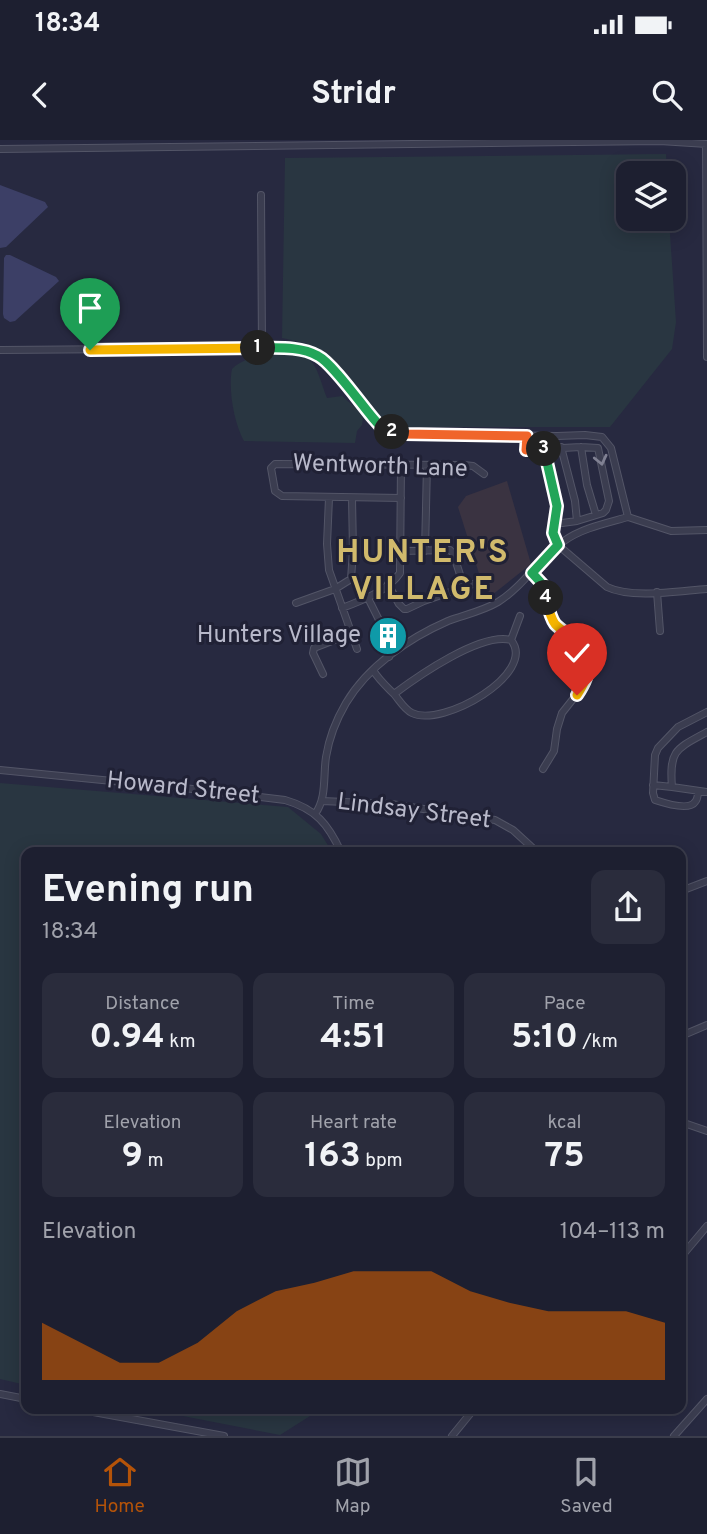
<!DOCTYPE html>
<html lang="en">
<head>
<meta charset="utf-8">
<style>
  :root { --surface:#1d1f30; --page:#2a2c3c; --text:#f1f3f6; --muted:#a0a2ab; --line:#3b3d4c; --accent:#b45309 }
  body { margin:0; font-family:Overpass,sans-serif; background:var(--page); color:var(--text); height:100vh; display:flex; flex-direction:column; font-size:26px; white-space:nowrap }
  * { box-sizing:border-box; margin:0 }
  p { font-size:23px; color:var(--muted) }
  .icon { flex:none; width:38px; height:38px; fill:none; stroke:currentColor; stroke-width:2; stroke-linecap:round; stroke-linejoin:round }
  .map { position:relative; flex:1; overflow:hidden }
  .drawer { position:absolute; left:21px; top:707px; width:665px; height:567px; display:flex; flex-direction:column; background:var(--surface); border-radius:14px; box-shadow:0 4px 18px #0003,0 0 0 2px var(--line) }
  .drawer>* { flex:none }
  .tools { position:absolute; left:616px; top:21px; display:grid; gap:14px }
  .tools a { display:grid; place-items:center; width:70px; height:70px; border-radius:14px; background:var(--surface); box-shadow:0 4px 18px #0003,0 0 0 2px var(--line); font-size:35px }
  .pin { position:absolute; display:grid; place-items:center; width:60px; height:60px; color:#fff; margin:-72px -30px; border-radius:50% 50% 50% 0; rotate:-45deg; box-shadow:0 0 7px #0007 }
  .pin .icon { rotate:45deg }
  .km { position:absolute; width:35px; height:35px; margin:-18px; border-radius:50%; background:#222; color:#fff; font-size:19px; line-height:35px; text-align:center }
  .round { display:grid; place-items:center; flex:none; width:74px; height:74px; border-radius:14px; background:var(--page) }
  .headline { display:flex; align-items:center; justify-content:space-between; height:119px; padding:0 21px }
  h1 { font-size:38px; font-weight:700; line-height:52px }
  .metrics { display:grid; grid-template-columns:repeat(3,1fr); gap:10px; height:119px; padding:7px 21px }
  .metrics div { display:grid; align-content:center; border-radius:14px; background:var(--page); text-align:center }
  .metrics b { font-size:35px; font-weight:700 }
  .metrics small { font-size:19px; font-weight:400 }
  .metrics p { font-size:19px }
  .chart { height:196px; padding:14px 21px }
  .chart p { display:flex; justify-content:space-between }
  .chart svg { width:100%; height:126px; margin-top:7px; fill:var(--accent); opacity:.7 }
  .status { display:flex; justify-content:space-between; align-items:center; height:49px; padding:0 35px; background:var(--surface); direction:ltr }
  .status svg { height:19px; fill:currentColor }
  header { display:flex; justify-content:space-between; align-items:center; height:91px; padding:0 21px; background:var(--surface); font-size:32px; font-weight:700 }
  .tabs { display:flex; justify-content:space-around; align-items:center; height:98px; border-top:2px solid var(--line); background:var(--surface); font-size:19px; color:var(--muted) }
  .tabs a { display:grid; justify-items:center; gap:4px }
  .tabs .on { color:var(--accent) }
  .map>svg:first-child { display:block }
  .medical { fill:#3a3341 }
  .green { fill:#293641 }
  .water { fill:#3c3f66 }
  .lines { fill:none; stroke-linecap:round; stroke-linejoin:round }
  .minor-casing { stroke:#535567; stroke-width:8 }
  .minor { stroke:#3b3d50; stroke-width:6 }
  .oneway { stroke:#808193 }
  .split-1-casing { stroke:#fff; stroke-width:14 }
  .split-2-casing { stroke:#fff; stroke-width:14 }
  .split-3-casing { stroke:#fff; stroke-width:14 }
  .split-4-casing { stroke:#fff; stroke-width:14 }
  .split-5-casing { stroke:#fff; stroke-width:14 }
  .split-1 { stroke:#f5b400; stroke-width:9 }
  .split-2 { stroke:#22a559; stroke-width:9 }
  .split-3 { stroke:#f0652b; stroke-width:9 }
  .split-4 { stroke:#22a559; stroke-width:9 }
  .split-5 { stroke:#f5b400; stroke-width:9 }
  .labels { text-anchor:middle; dominant-baseline:central; stroke-width:6; stroke-linejoin:round; paint-order:stroke }
  .street-label { font-size:24px; fill:#b8b9ca; stroke:#202135 }
  .poi-label { font-size:24px; fill:#b8b9ca; stroke:#202135; text-anchor:end }
  .district-label { font-size:32px; font-weight:bold; letter-spacing:2px; fill:#d1ba6c; stroke:#202135 }
</style>
</head>
<body>
<div class="status"><b>18:34</b><svg viewBox="0 0 49 12"><path d="M0 12V9h3v3zM5 12V6h3v6zM10 12V3h3v9zM15 12V0h3v12zM26 1h20v11H26zM47 4h2v5h-2z"/></svg></div>
<header><svg class="icon" aria-label="back" viewBox="0 0 24 24"><path d="M15 5l-7 7 7 7"/></svg>Stridr<svg class="icon" aria-label="search" viewBox="0 0 24 24"><circle cx="10" cy="10" r="6"/><path d="M15 15l6 6"/></svg></header>
<div class="map">
<svg width="707" height="1296" viewBox="0 0 707 1296">
  <rect width="100%" height="100%" fill="#272940"/>
  <path class="medical" d="M507,341L531,424L487,459L458,367L466,356Z"/>
  <path class="green" d="M666,14L667,33H628V79H669L676,182L672,209L610,287H393L383,283L350,239L332,220L305,203L282,198L285,18Z
    M275,212C317,213 314,223 327,258L342,256L357,269L363,278L362,285L357,291L355,303L244,301C234,283 228,249 232,229C244,218 260,215 275,212Z
    M0,643L288,667L321,694L332,712H26V1245L0,1239Z
    M147,1269H321L280,1295Z"/>
  <path class="water" d="M0,45L45,62L48,67L6,107L0,108Z
    M6,115H10L56,137L59,141L15,181L10,182L4,178L3,174L4,118Z"/>
  <g class="lines">
    <defs>
      <path id="minor" d="M706,4L707,217
        M0,9L660,1L707,4
        M261,55L262,208
        M0,210L262,208C278,208 297,207 312,213C330,219 359,262 373,278C383,288 390,291 404,294L557,296L585,295L602,297L611,308L628,377
        M527,296L526,310L544,309
        M561,307L575,361L577,381
        M581,307L587,345L596,375
        M329,358L327,404L329,430L357,509
        M401,358L282,356L275,351L271,328L275,324L464,325L473,326L484,334
        M628,377L671,391L707,390
        M555,382L562,383L577,381L603,373L606,370L609,361L598,308L581,307L544,309L557,366L555,382L553,386V393L555,401L558,405L607,447C632,459 679,451 707,449
        M401,411L450,410L453,413L464,447
        M425,411L427,325
        M532,433L544,446L547,465L556,484L585,510L590,523L581,549L562,573L557,589L554,611L543,629
        M388,444L399,464L404,469H407L424,461L479,442
        M657,452L660,491
        M368,458L380,482L381,500L389,517
        M296,463L335,449L351,439L353,411L352,358
        M342,468C361,461 389,450 400,433L401,325
        M511,500L520,476
        M373,530C379,540 386,546 394,554C400,561 404,569 412,573C443,588 538,533 511,500
        M323,534L313,513L314,508L350,494
        M394,554C418,536 481,492 511,500
        M707,592C676,609 669,610 672,647L707,652
        M0,630L184,648L285,660C316,669 328,684 341,712
        M653,645L672,647
        M698,651C698,654 697,660 695,662C689,671 664,663 655,660L653,653L655,615L658,608L678,587L707,572
        M322,661L391,664L495,680L513,690L537,712
        M315,674C327,658 323,636 326,617C329,598 336,580 346,563C368,526 409,498 448,481C464,475 483,471 498,462C525,445 539,418 564,401C582,388 607,383 628,377
        M681,751L707,741
        M681,896L707,885
        M681,982L707,991
        M681,1117L707,1086
        M0,1254L26,1259
        M77,1269L224,1296
        M452,1296L474,1269
        M674,1296L707,1259"/>
    </defs>
    <use href="#minor" class="minor-casing"/>
    <use href="#minor" class="minor"/>
  </g>
  <defs><path id="oneway-chevron" d="M-2-3.5L2.5 0L-2 3.5" fill="none" stroke-width="1.6" stroke-linecap="round" stroke-linejoin="round" transform="scale(1.75)"/></defs>
  <use class="oneway" href="#oneway-chevron" transform="translate(601 320) rotate(77)"/>
  <g class="lines">
    <defs>
      <path id="split-1" d="M90,210L258,208"/>
      <path id="split-2" d="M258,208C277,208 301,206 318,216C332,223 361,264 373,278L380,286L392,292"/>
      <path id="split-3" d="M392,292L404,294L527,296L526,310L544,309"/>
      <path id="split-4" d="M544,309L557,366L553,393L558,405L532,433L544,446L546,458"/>
      <path id="split-5" d="M546,458C548,466 550,477 555,484C560,489 567,494 572,498C595,516 592,532 577,555"/>
    </defs>
    <use href="#split-1" class="split-1-casing"/>
    <use href="#split-2" class="split-2-casing"/>
    <use href="#split-3" class="split-3-casing"/>
    <use href="#split-4" class="split-4-casing"/>
    <use href="#split-5" class="split-5-casing"/>
    <use href="#split-1" class="split-1"/>
    <use href="#split-2" class="split-2"/>
    <use href="#split-3" class="split-3"/>
    <use href="#split-4" class="split-4"/>
    <use href="#split-5" class="split-5"/>
  </g>
  <defs>
    <symbol id="building-disc" viewBox="-11 -11 22 22"><circle r="9.5" fill="#0f9aa8" stroke="#202135"/><path d="M-4-6H4V6H1V3H-1V6H-4ZM-2.5-4.3h1.7v1.8h-1.7ZM.8-4.3h1.7v1.8H.8ZM-2.5-1h1.7V.8h-1.7ZM.8-1h1.7V.8H.8Z" fill="#fff"/></symbol>
  </defs>
  <g fill-rule="evenodd">
    <use href="#building-disc" x="366" y="474" width="44" height="44"/>
  </g>
  <g class="labels">
    <g class="street-label">
      <text transform="translate(380 327) rotate(2)">Wentworth Lane</text>
      <text transform="translate(183 649) rotate(6)">Howard Street</text>
      <text transform="translate(414 672) rotate(7)">Lindsay Street</text>
    </g>
    <g class="poi-label">
      <text x="361" y="496">Hunters Village</text>
    </g>
    <g class="district-label">
      <text x="423" y="414">HUNTER'S<tspan x="423" dy="37">VILLAGE</tspan></text>
    </g>
  </g>
</svg>
<div class="tools">
<a><svg class="icon" aria-label="layers" viewBox="0 0 24 24"><path d="M12 4l9 5-9 5-9-5zM3 14l9 5 9-5"/></svg></a>
</div>
<div class="pin" style="left:90px;top:210px;background:#1e9e55"><svg class="icon" aria-label="arrive" viewBox="0 0 24 24"><path d="M6 21V4h12l-3 4 3 4H6"/></svg></div>
<div class="pin" style="left:577px;top:555px;background:#d93025"><svg class="icon" aria-label="check" viewBox="0 0 24 24"><path d="M5 12l5 5 9-10"/></svg></div>
<b class="km" style="left:258px;top:208px">1</b>
<b class="km" style="left:392px;top:292px">2</b>
<b class="km" style="left:544px;top:309px">3</b>
<b class="km" style="left:546px;top:458px">4</b>
<section class="drawer">
<div class="headline"><div><h1>Evening run</h1><p>18:34</p></div><a class="round"><svg class="icon" aria-label="share" viewBox="0 0 24 24"><path d="M12 15V3M7 8l5-5 5 5M5 13v7h14v-7"/></svg></a></div>
<div class="metrics">
<div><p>Distance</p><b>0.94<small> km</small></b></div>
<div><p>Time</p><b>4:51</b></div>
<div><p>Pace</p><b>5:10<small> /km</small></b></div>
</div>
<div class="metrics">
<div><p>Elevation</p><b>9<small> m</small></b></div>
<div><p>Heart rate</p><b>163<small> bpm</small></b></div>
<div><p>kcal</p><b>75</b></div>
</div>
<div class="chart"><p><span>Elevation</span>104–113 m</p>
<svg viewBox="0 0 160 44" preserveAspectRatio="none"><path d="M0 44V24L10 31L20 38L30 38L40 31L50 20L60 13L70 10L80 6L90 6L100 6L110 13L120 17L130 20L140 20L150 20L160 24V44z"/></svg>
</div>
</section>
</div>
<nav class="tabs">
<a class="on"><svg class="icon" aria-label="home" viewBox="0 0 24 24"><path d="M3 11l9-7 9 7M6 9v11h12V9"/></svg>Home</a>
<a><svg class="icon" aria-label="map" viewBox="0 0 24 24"><path d="M3 6l6-2 6 2 6-2v14l-6 2-6-2-6 2zM9 4v14M15 6v14"/></svg>Map</a>
<a><svg class="icon" aria-label="saved" viewBox="0 0 24 24"><path d="M7 4h10v16l-5-4-5 4z"/></svg>Saved</a>
</nav>
</body>
</html>
